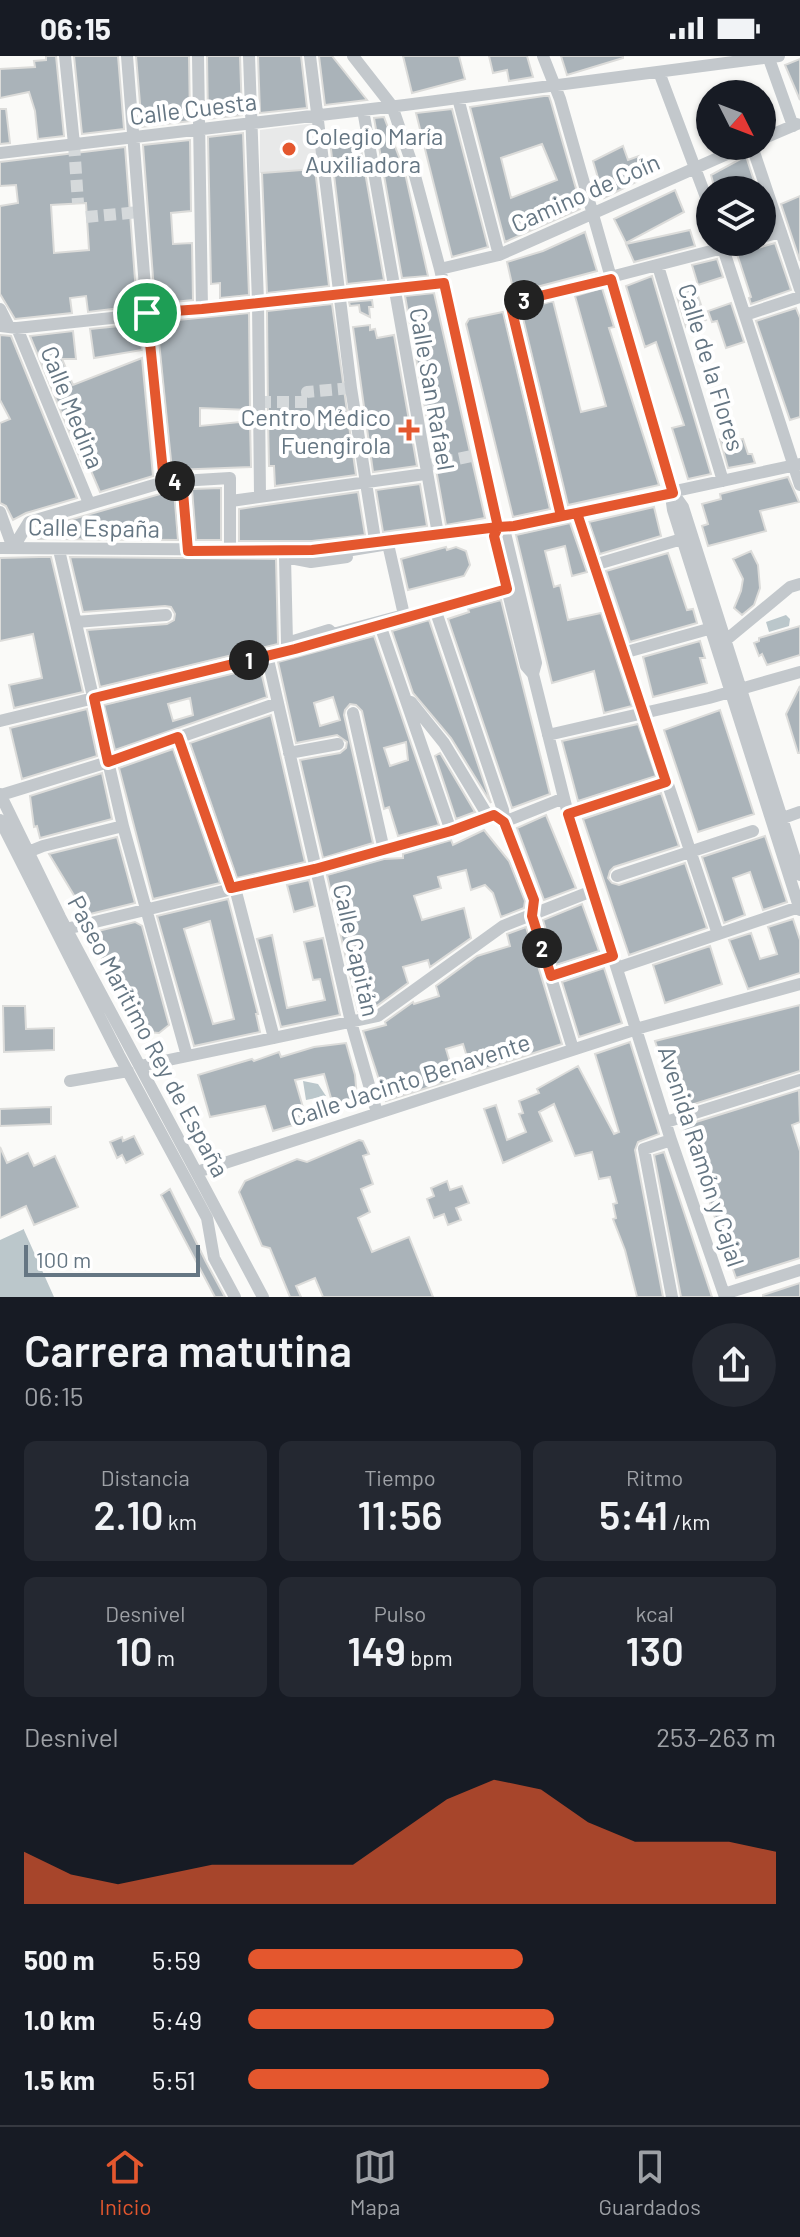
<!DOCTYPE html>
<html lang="es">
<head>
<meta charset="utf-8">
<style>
  :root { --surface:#171b24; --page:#242831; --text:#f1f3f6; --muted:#9ea1a6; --line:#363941; --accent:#e4572e }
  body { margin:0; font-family:Barlow,sans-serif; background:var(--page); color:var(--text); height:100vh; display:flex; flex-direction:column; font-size:30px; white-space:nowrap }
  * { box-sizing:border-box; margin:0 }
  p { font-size:26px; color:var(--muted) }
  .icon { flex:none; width:44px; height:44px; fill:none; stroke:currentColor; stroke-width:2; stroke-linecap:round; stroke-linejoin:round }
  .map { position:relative; height:1241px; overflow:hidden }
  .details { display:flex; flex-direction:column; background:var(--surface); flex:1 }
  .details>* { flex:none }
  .needle { width:52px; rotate:132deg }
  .tools { position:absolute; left:696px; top:24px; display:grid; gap:16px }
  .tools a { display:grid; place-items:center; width:80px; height:80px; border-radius:50%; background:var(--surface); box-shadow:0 2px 6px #0004; font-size:40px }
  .scale { position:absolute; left:24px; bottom:20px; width:176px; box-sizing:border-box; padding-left:8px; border:4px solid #657683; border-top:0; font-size:22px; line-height:28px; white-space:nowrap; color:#657683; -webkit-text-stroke:6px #fff; paint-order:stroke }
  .pin { position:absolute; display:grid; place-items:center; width:68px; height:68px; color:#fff; margin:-34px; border:4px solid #fff; border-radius:50%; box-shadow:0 2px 8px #0007 }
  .km { position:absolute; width:40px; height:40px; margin:-20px; border-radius:50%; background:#222; color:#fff; font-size:22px; line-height:40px; text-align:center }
  .round { display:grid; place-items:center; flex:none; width:84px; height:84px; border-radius:42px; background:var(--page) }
  .head { display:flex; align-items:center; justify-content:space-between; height:136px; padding:0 24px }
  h1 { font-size:44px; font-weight:600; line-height:60px }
  .stats { display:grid; grid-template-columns:repeat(3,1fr); gap:12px; height:136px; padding:8px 24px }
  .stats div { display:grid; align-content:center; border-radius:12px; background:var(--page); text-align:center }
  .stats b { font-size:40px; font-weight:600 }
  .stats small { font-size:22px; font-weight:400 }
  .stats p { font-size:22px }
  .chart { height:224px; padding:16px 24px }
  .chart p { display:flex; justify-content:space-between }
  .chart svg { width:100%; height:144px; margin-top:8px; fill:var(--accent); opacity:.7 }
  ul { padding:0 24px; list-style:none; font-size:26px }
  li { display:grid; grid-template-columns:128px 96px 1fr; align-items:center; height:60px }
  li i { height:20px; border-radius:10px; background:var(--accent) }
  .status { display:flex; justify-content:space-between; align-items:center; height:56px; padding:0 40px; background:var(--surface); direction:ltr }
  .status svg { height:22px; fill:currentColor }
  .menu { display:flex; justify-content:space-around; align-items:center; height:112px; border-top:2px solid var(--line); background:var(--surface); font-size:22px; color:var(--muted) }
  .menu a { display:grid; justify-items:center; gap:4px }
  .menu .current { color:var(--accent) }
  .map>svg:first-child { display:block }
  .built { fill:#e8e9e9 }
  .water { fill:#bbc7cb }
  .building { fill:#aab3b9; stroke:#dcdcda; stroke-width:2; fill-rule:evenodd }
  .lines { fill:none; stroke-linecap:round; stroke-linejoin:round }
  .minor-tunnel { stroke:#d5d9db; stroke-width:12; stroke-dasharray:12 6; stroke-linecap:butt }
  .minor { stroke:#c3c8cc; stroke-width:12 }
  .route-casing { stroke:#fff; stroke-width:16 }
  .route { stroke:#e4572e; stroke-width:10 }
  .poi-dot { fill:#e4572e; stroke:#fff; stroke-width:3 }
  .labels { text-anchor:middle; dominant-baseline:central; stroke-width:8; stroke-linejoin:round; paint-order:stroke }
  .street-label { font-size:24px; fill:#657683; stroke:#fff }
  .poi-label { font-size:24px; fill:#657683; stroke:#fff; text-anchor:start }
</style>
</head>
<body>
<div class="status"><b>06:15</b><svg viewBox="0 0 49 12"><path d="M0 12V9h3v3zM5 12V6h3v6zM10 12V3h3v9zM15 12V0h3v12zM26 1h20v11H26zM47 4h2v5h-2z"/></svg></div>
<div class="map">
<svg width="800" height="1241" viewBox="0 0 800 1241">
  <rect width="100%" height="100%" fill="#fafaf8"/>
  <path class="built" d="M315,67L320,113L260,117V74Z"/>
  <path class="water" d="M786,559L790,563L789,570L769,576L766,566Z
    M303,1025L318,1028L326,1040L306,1044Z
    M24,1173V1174L54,1241H0V1184Z"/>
  <path class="building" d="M46,0H56L64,80L38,83L35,55L29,36L0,42V13L35,11L34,5L46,4Z
    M74,0H118L124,73L82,78Z
    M136,0H189L190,65L142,71Z
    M207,0H240L242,59L208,63Z
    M258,0H301L307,52L260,57Z
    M319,0H332L367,44L325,49Z
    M403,0H459L465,23L412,37Z
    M489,0H527L533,21L509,25L507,14L493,17Z
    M561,0H623V2L567,19Z
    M800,3V44L785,9Z
    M544,40H549L551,46L581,150L580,153L505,186L470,51ZM542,88L557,124L511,142L501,102Z
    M0,53H6L10,87L0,88Z
    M452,53L488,191L452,201L416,57Z
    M384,61L405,117L428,220L402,222L374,62Z
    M243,77L249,239L220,242V227L211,228L208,81Z
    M359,82L384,224L347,228L330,85Z
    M190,84L191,155L171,157L173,188L192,187L193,244L155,248L143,89Z
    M623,90L628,104L639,100L648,120L604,142L593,105Z
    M125,91L137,250L88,256L86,240L70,242L72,257L15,263L0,238V150L18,147L16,129L0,130V106ZM86,147L89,194L54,197L51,149Z
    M746,100L757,134H715L711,119Z
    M315,113L329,230L267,237L262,117Z
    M675,134L684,156L626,187L614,163Z
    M800,140V205L781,148Z
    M690,174L695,190L634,206L626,188Z
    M585,176L597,215L514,237L507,206L543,195Z
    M775,187L791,234L751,248L749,242L751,241L737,198Z
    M717,203L723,221L698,229L692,209Z
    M652,220L711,418L688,423L672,372L684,369L656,286L645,291L626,230Z
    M695,231L706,264L686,271L676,237Z
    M602,232L614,271L609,272L659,429L568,449L521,254L553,245L581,356L606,350L575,240Z
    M434,237L485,462L446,469L405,240Z
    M372,244L373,251H369L370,261L360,256L359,249L350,250L349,246Z
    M731,247L744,286L726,292L717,265L712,266L708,255Z
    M332,248L356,419L275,430L274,410H269L268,363H272L271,355H268L267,255Z
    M796,252L800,262V361L790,364L756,265Z
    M503,256L550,453L513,461L466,268L469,263Z
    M249,257L250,354L200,352V370L250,365L251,411L172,414L157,266Z
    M139,268L142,294L94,302L90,273Z
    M370,269V274L375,273L377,282L394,279L417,410L373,416L353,271Z
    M73,275L76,303H62L73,329L142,302L153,420L100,436L89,410L84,412L30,280Z
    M0,279L11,280L77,442L26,457L13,464L6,450L0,447V367L10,363L0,344Z
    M728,381L730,386L743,383L748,398H752L755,407L728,412L720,383Z
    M788,421L799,446L760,455L766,475L708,490L702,470L708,468L702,448L721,443L720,438Z
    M420,428L427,470L383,476L376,434Z
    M221,432V484H196L192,433Z
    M174,434L178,484L38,483V473Z
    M358,436L365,479L312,485H239V453Z
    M654,451L661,480L600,498L589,466Z
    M570,467L587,516L572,520L565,490L545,495L554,531L560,529L568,564L601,557L632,650L604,657L594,615L552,627L516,479Z
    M446,491L447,494L456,491L466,495L470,509L464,520L408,534L401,503Z
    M751,495L758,509L760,532L754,549L742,559L734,552L741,535L743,523L733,503Z
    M668,497L687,554L693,553L697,567L630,586L606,515Z
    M39,501H51L83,636L14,652L9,629L42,622L33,578L0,585V502Z
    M70,501L276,503L278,588L100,631L87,574L167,568L174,564L175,558L171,551L165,550L83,556Z
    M501,544L550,738L512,752L448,563L469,556L468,553Z
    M429,564L491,747L451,682L413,637L392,575Z
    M800,570V599L767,609L762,598L759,600L754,587L759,585V582Z
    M374,580L439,769L398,780L389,751L384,753L362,655L356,649L350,648L345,654L344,659L373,787L323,802L300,704L340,697L346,692L347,686L337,679L296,687L278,606ZM333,641L340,664L320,670L314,647ZM406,686L408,704L390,710L384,692Z
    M700,585L705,602H700L707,627L653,641L643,601Z
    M260,611L267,641L115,694L104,649ZM190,642L193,659L173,665L168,648Z
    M800,630V697H798L786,658Z
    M87,653L97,700L22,723L10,672Z
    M720,654L754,758L698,776L664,674Z
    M271,659L305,806L237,822L190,687Z
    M638,668L656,720L578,745L562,685Z
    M173,693L220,827L153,843L119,712Z
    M440,697L475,756L456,763L435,700Z
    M102,717L112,763L40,782L37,770L34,771L30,740Z
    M661,737L679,790L614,811L610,815L608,822L612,827L619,829L685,807L707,872L629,899L583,763Z
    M546,759L576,832L544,844L517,772Z
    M484,774L509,805L525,845L524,852L501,861L493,837L485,829L471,834L466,814L438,821L441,832L414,840L422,864L464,852L471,882L430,911L428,904L403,911L408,927L374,952L358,955L327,819L384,803L403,802V798L451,784L453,789Z
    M765,780L787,846L763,854L750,816L733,822L745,859L724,867L702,801Z
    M117,781L135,847L86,859L49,798Z
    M309,824L315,850L294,856L287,829Z
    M228,843L258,958H256L260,976L194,990L157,860ZM210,865L234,963L213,968L184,873Z
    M582,848L599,895L556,909L543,864Z
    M793,863L800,884V917L748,933L729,884L751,877L760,903L777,898L768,871Z
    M135,866L142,870L169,969L159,977L148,976L140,971L135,961V953L114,914L105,908L98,895V875Z
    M526,871L562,988L472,1017L463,988L446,993L455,1023L386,1045L363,975L386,969L385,966L413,946L414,948L439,940L436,930L477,900L510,890L507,878Z
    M272,879L287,952L325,944L320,923L313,924L304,886L323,882L340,959L281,971L257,883Z
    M710,890L722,928L665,947L653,909Z
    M604,912L622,967L579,981L562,926Z
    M800,949V1015L678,1053L655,985Z
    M3,950H25L26,973L54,972V994L4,996Z
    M630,986L659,1078L638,1086L635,1094L663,1241H637L625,1194L613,1163L616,1162L613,1148L617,1147L610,1121L599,1123L592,1096L575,1100L554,1048L539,1056L552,1085L503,1107L484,1053L496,1049L507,1084L526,1076L519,1058L523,1057L519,1045L539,1037L537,1033L578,1010L614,1078L619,1076L595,998Z
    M346,987L355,1019L357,1042L333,1049L324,1018L295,1024L307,1065L273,1075L265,1050L210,1061L198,1019L252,1003L254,1005L279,996L281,1001L314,991Z
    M799,1034L800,1066L792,1069L800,1095V1202L736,1222L683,1070Z
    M51,1051V1068L0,1070V1053Z
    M134,1080L143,1098L126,1107L122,1099L117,1102L110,1086L122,1081L123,1085Z
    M359,1084L363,1085L369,1098L363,1100L373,1128L361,1133L370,1156L358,1162L372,1196L409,1181L433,1241H323L315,1222L296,1230L301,1241H290L270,1192L262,1190L239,1136L245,1125L297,1103L307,1106Z
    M0,1091L7,1107L28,1097L34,1110L55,1100L78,1151L34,1169L26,1150L0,1162Z
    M664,1096L712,1241H681L654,1099Z
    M447,1125L450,1134L462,1130L469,1147L456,1152L461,1164L448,1169L444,1158L434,1162L427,1143L434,1140L431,1132Z
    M170,1133L206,1206L225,1241H215L161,1139Z
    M800,1227V1241H763V1239Z"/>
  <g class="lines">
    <path class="minor-tunnel" d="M74,88L78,147
      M86,161L140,156
      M259,346H308L307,336L351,332
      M424,410L481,398"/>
    <path class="minor" d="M65,0L74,88
      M127,0L147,257L164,426
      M198,0L202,253
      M249,0L258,246L260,440
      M310,0L351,332L376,490
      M353,0L392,50L411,105L440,213L498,471L494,480L526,610L533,618
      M543,0L560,43L669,425L673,454L800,854
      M768,0L793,70
      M659,16L710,152
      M458,42L499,199
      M363,54L438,478
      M762,83L797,68
      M752,90L800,233
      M0,97L405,49L779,0
      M762,181L781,176
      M721,186L800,429
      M658,210L723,425
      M440,213L499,199L745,90
      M0,253L8,269
      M745,259L800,241
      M0,270L17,272L444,227
      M17,272L89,447
      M182,424L188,495
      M673,437L683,451L800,819
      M231,445L425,418
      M0,456L13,492
      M577,457L718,878
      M561,460L510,247L746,186
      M498,471L505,477L536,607L533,618L568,758L671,1084L725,1241
      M388,488L404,559L333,578L329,574L287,587L285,501L311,506L347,501L346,495Z
      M0,492L312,494L514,470L800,408
      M13,492L29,466L164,426L230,422V494
      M59,494L123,770L187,1000
      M594,509L682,483
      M435,553L503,754L504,766L534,844L532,860L573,993
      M76,566L166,559
      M380,569L451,775
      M726,584L790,531L800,528
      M623,597L712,572
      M267,599L351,966L377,1057
      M411,646L444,687L488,760
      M353,657L384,794
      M0,665L295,593L507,533
      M548,679L709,642L800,616
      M178,681L231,832
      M289,697L338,688
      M0,738L60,861L263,1241
      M1,739L108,706L278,647
      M568,758L666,726
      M783,762L800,756
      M0,764L119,999L207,1162L214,1202L235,1241
      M504,766L564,742
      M28,796L43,790L123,770
      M617,820L753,775
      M235,832L274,982
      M66,873L315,813L451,775L488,760L494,759L504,766
      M617,912L799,851
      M551,920L613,900
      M140,1010L378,960L503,870L592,835
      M70,1025L128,1015
      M666,1066L800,1024
      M671,1084L644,1093L672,1241
      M197,1116L643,971L800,928
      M724,1238L800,1214"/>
  </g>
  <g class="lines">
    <defs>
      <path id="route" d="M147,257L202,253L444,227L498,471L494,480L507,533L295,593L94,642L108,706L178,681L231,832L315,813L451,775L494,759L504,766L534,844L532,860L551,920L613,900L568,758L666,726L577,457L561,460L510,247L611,223L673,437L514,470L498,471L312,494L188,495L182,424L164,426L147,257"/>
    </defs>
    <use href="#route" class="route-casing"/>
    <use href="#route" class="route"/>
  </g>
  <g class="poi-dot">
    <circle cx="289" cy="93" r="8"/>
    <path d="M405 362h8v8h8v8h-8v8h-8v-8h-8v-8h8z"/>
  </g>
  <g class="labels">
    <g class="street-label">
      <text transform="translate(193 52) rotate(-7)">Calle Cuesta</text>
      <text transform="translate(585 136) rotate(-24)">Camino de Coín</text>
      <text transform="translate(712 311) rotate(73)">Calle de la Flores</text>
      <text transform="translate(433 333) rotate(80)">Calle San Rafael</text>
      <text transform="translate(73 351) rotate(68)">Calle Medina</text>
      <text transform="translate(94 471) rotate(1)">Calle España</text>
      <text transform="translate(357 894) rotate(77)">Calle Capitán</text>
      <text transform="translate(149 980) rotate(62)">Paseo Marítimo Rey de España</text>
      <text transform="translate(410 1023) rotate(-18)">Calle Jacinto Benavente</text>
      <text transform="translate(702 1100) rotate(72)">Avenida Ramón y Cajal</text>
    </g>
    <g class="poi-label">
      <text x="305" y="79">Colegio María<tspan x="305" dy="28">Auxiliadora</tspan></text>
      <text x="391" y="360" text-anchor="end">Centro Médico<tspan x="391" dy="28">Fuengirola</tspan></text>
    </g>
  </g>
</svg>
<div class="tools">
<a><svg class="needle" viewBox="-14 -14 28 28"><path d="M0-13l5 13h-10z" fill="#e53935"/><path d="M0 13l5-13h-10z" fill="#9ea1a6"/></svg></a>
<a><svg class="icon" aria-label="layers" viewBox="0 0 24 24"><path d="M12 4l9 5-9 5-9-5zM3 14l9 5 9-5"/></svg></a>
</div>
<div class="scale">100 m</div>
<div class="pin" style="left:147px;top:257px;background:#1e9e55"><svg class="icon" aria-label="arrive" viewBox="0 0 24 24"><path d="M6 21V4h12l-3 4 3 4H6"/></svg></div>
<b class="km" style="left:249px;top:604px">1</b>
<b class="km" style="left:542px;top:892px">2</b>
<b class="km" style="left:524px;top:244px">3</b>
<b class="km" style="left:175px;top:425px">4</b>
</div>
<section class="details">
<div class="head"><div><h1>Carrera matutina</h1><p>06:15</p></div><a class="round"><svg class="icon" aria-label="share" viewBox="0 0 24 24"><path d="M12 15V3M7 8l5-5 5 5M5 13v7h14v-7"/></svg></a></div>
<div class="stats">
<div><p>Distancia</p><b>2.10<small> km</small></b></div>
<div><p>Tiempo</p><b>11:56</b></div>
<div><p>Ritmo</p><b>5:41<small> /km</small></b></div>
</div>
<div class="stats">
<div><p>Desnivel</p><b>10<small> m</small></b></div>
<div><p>Pulso</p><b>149<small> bpm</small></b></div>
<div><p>kcal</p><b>130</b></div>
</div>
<div class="chart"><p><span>Desnivel</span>253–263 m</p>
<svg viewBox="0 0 160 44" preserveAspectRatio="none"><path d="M0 44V28L10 35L20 38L30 35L40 32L50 32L60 32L70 32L80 22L90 12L100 6L110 9L120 19L130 25L140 25L150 25L160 28V44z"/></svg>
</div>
<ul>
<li><b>500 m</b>5:59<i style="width:52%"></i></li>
<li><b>1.0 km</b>5:49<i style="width:58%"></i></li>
<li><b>1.5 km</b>5:51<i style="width:57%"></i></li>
</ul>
</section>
<nav class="menu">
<a class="current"><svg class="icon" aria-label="home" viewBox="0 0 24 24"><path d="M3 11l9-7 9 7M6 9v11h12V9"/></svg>Inicio</a>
<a><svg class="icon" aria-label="map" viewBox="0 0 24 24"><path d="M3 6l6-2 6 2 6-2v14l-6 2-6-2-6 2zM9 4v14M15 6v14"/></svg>Mapa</a>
<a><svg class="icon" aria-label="saved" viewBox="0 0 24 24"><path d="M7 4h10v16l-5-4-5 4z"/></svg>Guardados</a>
</nav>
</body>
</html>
